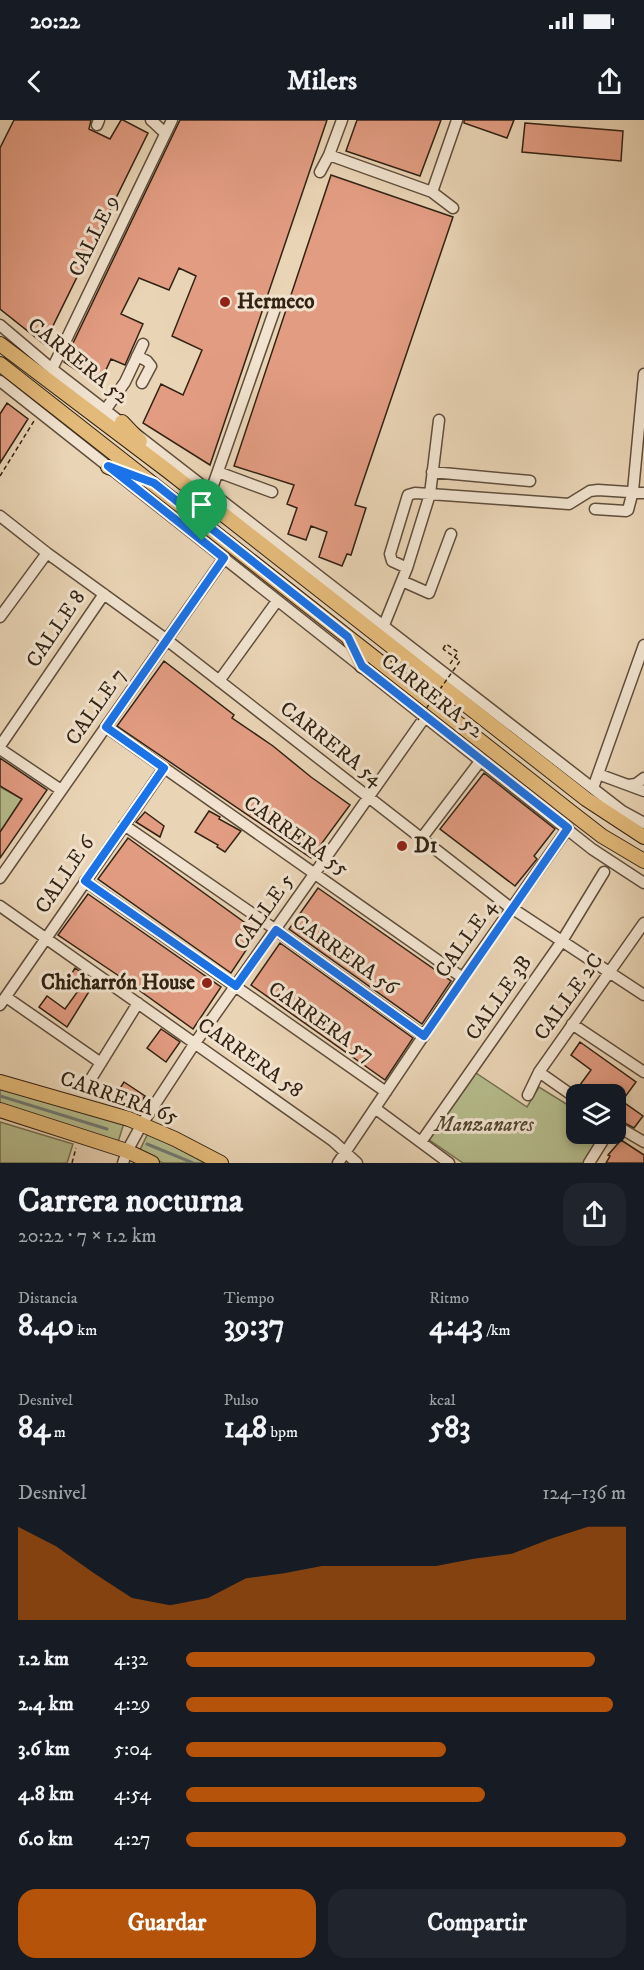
<!DOCTYPE html>
<html lang="es">
<head>
<meta charset="utf-8">
<style>
  :root { --surface:#171b24; --page:#20242c; --text:#f1f3f6; --muted:#9ea1a6; --accent:#b45309 }
  body { margin:0; font-family:"IM FELL DW Pica",serif; background:var(--page); color:var(--text); height:100vh; display:flex; flex-direction:column; font-size:22px; white-space:nowrap }
  * { box-sizing:border-box; margin:0 }
  p { font-size:20px; color:var(--muted) }
  .icon { flex:none; width:33px; height:33px; fill:none; stroke:currentColor; stroke-width:2; stroke-linecap:round; stroke-linejoin:round }
  .map { position:relative; height:1043px; overflow:hidden }
  .side { display:flex; flex-direction:column; background:var(--surface); flex:1 }
  .side>* { flex:none }
  .buttons { position:absolute; left:566px; top:964px; display:grid; gap:12px }
  .buttons a { display:grid; place-items:center; width:60px; height:60px; border-radius:12px; background:var(--surface); box-shadow:0 3px 9px #0003; font-size:30px }
  .pin { position:absolute; display:grid; place-items:center; width:51px; height:51px; color:#fff; margin:-62px -26px; border-radius:50% 50% 50% 0; rotate:-45deg; box-shadow:0 0 6px #0007 }
  .pin .icon { rotate:45deg }
  .round { display:grid; place-items:center; flex:none; width:63px; height:63px; border-radius:18px; background:var(--page) }
  .overview { display:flex; align-items:center; justify-content:space-between; height:102px; padding:0 18px }
  h1 { font-size:33px; font-weight:700; line-height:45px }
  .stats { display:grid; grid-template-columns:repeat(3,1fr); gap:9px; height:102px; padding:6px 18px }
  .stats div { display:grid; align-content:center }
  .stats b { font-size:30px; font-weight:700 }
  .stats small { font-size:16px; font-weight:400 }
  .stats p { font-size:16px }
  .chart { height:168px; padding:12px 18px }
  .chart p { display:flex; justify-content:space-between }
  .chart svg { width:100%; height:108px; margin-top:6px; fill:var(--accent); opacity:.7 }
  .button { display:flex; gap:12px; margin-top:auto; padding:12px 18px }
  .button a { flex:1; height:69px; border-radius:18px; background:var(--accent); color:#fff; font-size:24px; font-weight:700; line-height:69px; text-align:center }
  .button a+a { background:var(--page); color:var(--text) }
  ul { padding:0 18px; list-style:none; font-size:20px }
  li { display:grid; grid-template-columns:96px 72px 1fr; align-items:center; height:45px }
  li i { height:15px; border-radius:8px; background:var(--accent) }
  .status { display:flex; justify-content:space-between; align-items:center; height:42px; padding:0 30px; background:var(--surface); direction:ltr }
  .status svg { height:16px; fill:currentColor }
  header { display:flex; justify-content:space-between; align-items:center; height:78px; padding:0 18px; background:var(--surface); font-size:27px; font-weight:700 }
  .map>svg:first-child { display:block }
  .green { fill:#b6bd8e; stroke:#747050; stroke-width:1.5 }
  .lines { fill:none; stroke-linecap:round; stroke-linejoin:round }
  .stream { stroke:#717b75; stroke-width:3 }
  .building { fill:#e29c82; stroke:#322213; stroke-width:1.5 }
  .minor-casing { stroke:#604e3c; stroke-width:13 }
  .major-casing { stroke:#322213; stroke-width:16 }
  .path { stroke:#322213; stroke-width:1.5; stroke-dasharray:4.5 3; stroke-linecap:butt }
  .minor { stroke:#f1e3cf; stroke-width:10 }
  .major { stroke:#e4ba7a; stroke-width:14 }
  .path-bridge { stroke:#322213; stroke-width:1.5; stroke-dasharray:4.5 3; stroke-linecap:butt }
  .route-casing { stroke:#fff; stroke-width:12 }
  .route { stroke:#1a73e8; stroke-width:8 }
  .poi-dot { fill:#8f2418; stroke:#f1e3cf; stroke-width:2 }
  .labels { text-anchor:middle; dominant-baseline:central; stroke-width:6; stroke-linejoin:round; paint-order:stroke }
  .street-label { font-size:21px; fill:#322213; stroke:#f1e3cf }
  .poi-label { font-size:21px; font-weight:bold; fill:#322213; stroke:#f1e3cf; text-anchor:start }
  .park-label { font-size:21px; font-style:italic; fill:#534932; stroke:#f1e3cf }
</style>
</head>
<body>
<div class="status"><b>20:22</b><svg viewBox="0 0 49 12"><path d="M0 12V9h3v3zM5 12V6h3v6zM10 12V3h3v9zM15 12V0h3v12zM26 1h20v11H26zM47 4h2v5h-2z"/></svg></div>
<header><svg class="icon" aria-label="back" viewBox="0 0 24 24"><path d="M15 5l-7 7 7 7"/></svg>Milers<svg class="icon" aria-label="share" viewBox="0 0 24 24"><path d="M12 15V3M7 8l5-5 5 5M5 13v7h14v-7"/></svg></header>
<div class="map">
<svg width="644" height="1043" viewBox="0 0 644 1043">
  <rect width="100%" height="100%" fill="#e9d4b5"/>
  <filter id="stains"><feTurbulence type="fractalNoise" baseFrequency=".00333" numOctaves="4"/><feColorMatrix values="0 0 0 0 .2 0 0 0 0 .09 0 0 0 0 .02 0 0 0 .5 -.17"/></filter>
  <radialGradient id="worn" r=".72"><stop offset=".6" stop-color="#630" stop-opacity="0"/><stop offset="1" stop-color="#630" stop-opacity=".3"/></radialGradient>
  <path class="green" d="M0,667L22,679L0,712Z
    M473,951L527,987L539,967L576,990V1014H602L583,1043H463L428,1019Z
    M0,966L124,1003L118,1022L0,985Z
    M0,1002L73,1024L67,1043H0Z
    M148,1013L209,1043H163L139,1032Z"/>
  <g class="lines">
    <path class="stream" d="M0,976L107,1009
      M147,1024L193,1043"/>
  </g>
  <path class="building" d="M14,0H91L89,9L110,19L121,0H123L148,13L44,224L0,189V28Z
    M180,0H327L210,345L143,303L161,264L183,275L202,230L172,216L196,156L179,148L169,170L139,158L121,194L143,204L125,245L111,239L99,265L64,242Z
    M357,0H441L420,56L346,31Z
    M464,0H514L507,18L464,3Z
    M525,3L623,11L621,41L522,32Z
    M331,55L453,97L355,385L366,388L351,435L347,434L342,446L319,437L327,412L311,406L306,420L288,414L297,388L287,384L294,365L234,346Z
    M7,283L28,299L0,343V294Z
    M164,541L234,595L232,598L273,626L311,657L350,685L311,738L117,606Z
    M0,638L47,670L0,738V712L22,679L0,666Z
    M484,653L555,709L534,736L537,739L515,766L440,709Z
    M209,691L220,697L219,699L241,711L225,732L217,727L218,725L195,712Z
    M145,692L164,706L160,717L136,702Z
    M128,718L258,812L231,853L98,759Z
    M318,768L451,861L422,904L289,809Z
    M88,774L221,867L193,909L122,858L58,815Z
    M280,823L413,918L385,960L251,865Z
    M75,848L95,862L67,907L39,887L47,876L65,889L78,871L77,869L80,864L69,858Z
    M161,909L180,922L166,942L147,928Z
    M580,922L636,962L622,981L643,996L634,1008L615,998V975H584L577,969L591,950L571,935Z
    M124,962L145,976L136,989L115,976Z
    M621,1020L644,1035V1043H606L610,1036L608,1035Z"/>
  <g class="lines">
    <defs>
      <path id="minor" d="M151,0L165,13
        M97,5L99,0
        M329,35L432,72L453,88
        M320,52L329,35L342,0
        M432,72L457,0
        M0,205L52,249L546,632L622,691L644,703
        M137,236L147,241L151,246L142,263
        M52,249L172,0
        M0,261L592,729L644,763
        M106,289L125,262L143,224
        M218,352L272,372
        M432,352L530,361
        M211,371L277,183
        M595,389L626,391L628,390L633,371L644,254
        M0,396L47,433L163,517L507,785L644,875
        M407,448L392,441L390,434L408,375L415,373L430,374L439,300
        M402,461L429,473L451,414
        M0,497L47,433
        M384,505L407,448L430,374L569,384L590,371L598,370L644,373
        M219,561L277,481
        M106,607L463,858
        M0,626L104,474
        M0,629L61,670
        M598,654L644,671
        M628,665L636,664L644,658
        M593,668L644,525
        M124,705L276,810L424,916
        M421,719L481,640
        M0,758L224,438
        M85,761L386,972
        M0,786L333,1021L357,1043
        M6,877L101,943
        M0,885L164,648
        M572,904L644,952
        M539,952L576,978
        M89,962L138,883
        M528,975L539,952L644,803
        M376,989L449,1043
        M615,1005L644,1022
        M421,1022L562,821L604,752
        M123,1043L127,1031L142,1004L195,923L425,597
        M338,1043L459,863L568,708
        M589,1043L607,1014"/>
      <path id="major" d="M0,224L168,351L586,679L644,717
        M0,244L571,692L602,716L644,741
        M122,302L140,321
        M108,347L140,358
        M349,519L362,546
        M0,962L129,999L175,1019L221,1043
        M0,990L127,1031L152,1043"/>
    </defs>
    <use href="#minor" class="minor-casing"/>
    <use href="#major" class="major-casing"/>
    <path class="path" d="M0,356L34,301
      M443,529L446,524L458,532L450,544
      M72,1043L76,1028"/>
    <use href="#minor" class="minor"/>
    <use href="#major" class="major"/>
    <path class="path-bridge" d="M418,600L460,541L443,529"/>
  </g>
  <g class="lines">
    <defs>
      <path id="route" d="M108,346L154,363L348,517L362,546L568,708L424,916L276,810L236,866L85,761L164,648L106,607L224,438Z"/>
    </defs>
    <use href="#route" class="route-casing"/>
    <use href="#route" class="route"/>
  </g>
  <g class="poi-dot">
    <circle cx="225" cy="182" r="6"/>
    <circle cx="402" cy="726" r="6"/>
    <circle cx="207" cy="863" r="6"/>
  </g>
  <g class="labels">
    <g class="street-label">
      <text transform="translate(94 116) rotate(-64)">CALLE 9</text>
      <text transform="translate(78 241) rotate(39)">CARRERA 52</text>
      <text transform="translate(56 509) rotate(-56)">CALLE 8</text>
      <text transform="translate(432 576) rotate(38)">CARRERA 52</text>
      <text transform="translate(96 587) rotate(-55)">CALLE 7</text>
      <text transform="translate(331 624) rotate(38)">CARRERA 54</text>
      <text transform="translate(296 716) rotate(35)">CARRERA 55</text>
      <text transform="translate(65 755) rotate(-56)">CALLE 6</text>
      <text transform="translate(264 792) rotate(-55)">CALLE 5</text>
      <text transform="translate(466 819) rotate(-55)">CALLE 4</text>
      <text transform="translate(345 835) rotate(35)">CARRERA 56</text>
      <text transform="translate(569 877) rotate(-54)">CALLE 2C</text>
      <text transform="translate(499 878) rotate(-55)">CALLE 3B</text>
      <text transform="translate(321 902) rotate(35)">CARRERA 57</text>
      <text transform="translate(250 938) rotate(35)">CARRERA 58</text>
      <text transform="translate(119 978) rotate(19)">CARRERA 65</text>
    </g>
    <g class="poi-label">
      <text x="237" y="182">Hermeco</text>
      <text x="414" y="726">D1</text>
      <text x="195" y="863" text-anchor="end">Chicharrón House</text>
    </g>
    <g class="park-label">
      <text x="484" y="1005">Manzanares</text>
    </g>
  </g>
  <rect width="100%" height="100%" filter="url(#stains)"/>
  <rect width="100%" height="100%" fill="url(#worn)"/>
</svg>
<div class="buttons">
<a><svg class="icon" aria-label="layers" viewBox="0 0 24 24"><path d="M12 4l9 5-9 5-9-5zM3 14l9 5 9-5"/></svg></a>
</div>
<div class="pin" style="left:202px;top:421px;background:#1e9e55"><svg class="icon" aria-label="arrive" viewBox="0 0 24 24"><path d="M6 21V4h12l-3 4 3 4H6"/></svg></div>
</div>
<section class="side">
<div class="overview"><div><h1>Carrera nocturna</h1><p>20:22 · 7 × 1.2 km</p></div><a class="round"><svg class="icon" aria-label="share" viewBox="0 0 24 24"><path d="M12 15V3M7 8l5-5 5 5M5 13v7h14v-7"/></svg></a></div>
<div class="stats">
<div><p>Distancia</p><b>8.40<small> km</small></b></div>
<div><p>Tiempo</p><b>39:37</b></div>
<div><p>Ritmo</p><b>4:43<small> /km</small></b></div>
</div>
<div class="stats">
<div><p>Desnivel</p><b>84<small> m</small></b></div>
<div><p>Pulso</p><b>148<small> bpm</small></b></div>
<div><p>kcal</p><b>583</b></div>
</div>
<div class="chart"><p><span>Desnivel</span>124–136 m</p>
<svg viewBox="0 0 160 44" preserveAspectRatio="none"><path d="M0 44V6L10 14L20 25L30 35L40 38L50 35L60 27L70 25L80 22L90 22L100 22L110 22L120 19L130 17L140 11L150 6L160 6V44z"/></svg>
</div>
<ul>
<li><b>1.2 km</b>4:32<i style="width:93%"></i></li>
<li><b>2.4 km</b>4:29<i style="width:97%"></i></li>
<li><b>3.6 km</b>5:04<i style="width:59%"></i></li>
<li><b>4.8 km</b>4:54<i style="width:68%"></i></li>
<li><b>6.0 km</b>4:27<i style="width:100%"></i></li>
</ul>
<div class="button"><a>Guardar</a><a>Compartir</a></div>
</section>
</body>
</html>
